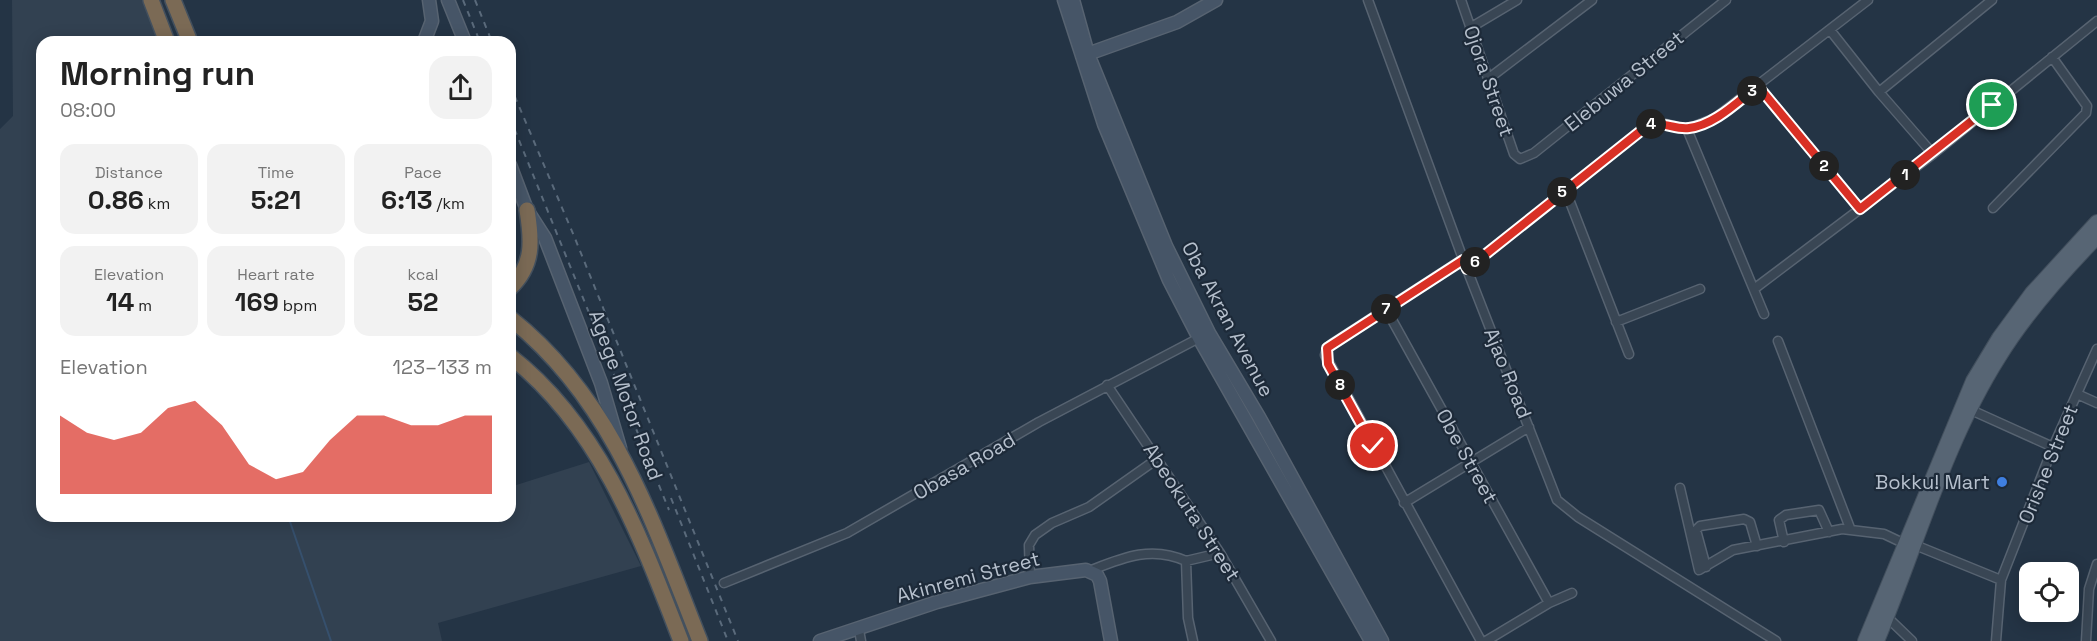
<!DOCTYPE html>
<html lang="en">
<head>
<meta charset="utf-8">
<style>
  :root { --surface:#fff; --page:#f2f2f2; --text:#222; --muted:#767676; --accent:#d93025 }
  body { margin:0; font-family:"Space Grotesk",sans-serif; background:var(--page); color:var(--text); height:100vh; display:flex; flex-direction:column; font-size:22px; white-space:nowrap }
  * { box-sizing:border-box; margin:0 }
  p { font-size:20px; color:var(--muted) }
  .icon { flex:none; width:33px; height:33px; fill:none; stroke:currentColor; stroke-width:2; stroke-linecap:round; stroke-linejoin:round }
  .map { position:relative; flex:1; overflow:hidden }
  .panel { position:absolute; left:36px; top:36px; width:480px; height:486px; display:flex; flex-direction:column; background:var(--surface); border-radius:18px; box-shadow:0 3px 15px #0003 }
  .panel>* { flex:none }
  .controls { position:absolute; left:2019px; top:562px; display:grid; gap:12px }
  .controls a { display:grid; place-items:center; width:60px; height:60px; border-radius:12px; background:var(--surface); box-shadow:0 3px 15px #0003; font-size:30px }
  .pin { position:absolute; display:grid; place-items:center; width:51px; height:51px; color:#fff; margin:-26px; border:3px solid #fff; border-radius:50%; box-shadow:0 2px 6px #0007 }
  .km { position:absolute; width:30px; height:30px; margin:-15px; border-radius:50%; background:#222; color:#fff; font-size:16px; line-height:30px; text-align:center }
  .round { display:grid; place-items:center; flex:none; width:63px; height:63px; border-radius:18px; background:var(--page) }
  .summary { display:flex; align-items:center; justify-content:space-between; height:102px; padding:0 24px }
  h1 { font-size:33px; font-weight:700; line-height:45px }
  .stats { display:grid; grid-template-columns:repeat(3,1fr); gap:9px; height:102px; padding:6px 24px }
  .stats div { display:grid; align-content:center; border-radius:15px; background:var(--page); text-align:center }
  .stats b { font-size:26px; font-weight:700 }
  .stats small { font-size:16px; font-weight:400 }
  .stats p { font-size:16px }
  .chart { height:168px; padding:12px 24px }
  .chart p { display:flex; justify-content:space-between }
  .chart svg { width:100%; height:108px; margin-top:6px; fill:var(--accent); opacity:.7 }
  .map>svg:first-child { display:block }
  .airport { fill:#324151 }
  .lines { fill:none; stroke-linecap:round; stroke-linejoin:round }
  .stream { stroke:#36506d; stroke-width:2 }
  .street-casing { stroke:#576371; stroke-width:11 }
  .secondary-casing { stroke:#576371; stroke-width:15 }
  .primary-casing { stroke:#424f5d; stroke-width:16 }
  .highway-casing { stroke:#43505e; stroke-width:18 }
  .street { stroke:#394654; stroke-width:8 }
  .secondary { stroke:#465567; stroke-width:12 }
  .primary { stroke:#576574; stroke-width:14 }
  .highway { stroke:#7b6a55; stroke-width:15 }
  .rail { stroke:#5a6a7b; stroke-width:2; stroke-dasharray:6 6; stroke-linecap:butt }
  .route-casing { stroke:#fff; stroke-width:12 }
  .route { stroke:#d93025; stroke-width:8 }
  .shop-dot { fill:#3f7fe0; stroke:#1d2a39; stroke-width:2 }
  .labels { text-anchor:middle; dominant-baseline:central; stroke-width:4.5; stroke-linejoin:round; paint-order:stroke }
  .street-label { font-size:20px; fill:#b6c0cd; stroke:#1d2a39 }
  .poi-label { font-size:20px; fill:#b6c0cd; stroke:#1d2a39; text-anchor:end }
</style>
</head>
<body>
<div class="map">
<svg width="2097" height="641" viewBox="0 0 2097 641">
  <rect width="100%" height="100%" fill="#243445"/>
  <path class="airport" d="M12,0H142L160,42H42V516H510V487L589,462L641,566L438,623L442,641H0V129L13,116Z"/>
  <g class="lines">
    <path class="stream" d="M288,516L331,641"/>
    <defs>
      <path id="street" d="M1368,0L1463,259L1557,500L1578,517L1776,641
        M1461,0L1514,154L1520,159L1534,153L1726,0
        M1470,28L1517,0
        M1830,30L1879,92L1933,154
        M1488,79L1592,0
        M1758,86L1860,209
        M1879,92L1992,0
        M1687,129L1764,314
        M1565,189L1629,354
        M1993,208L2086,113L2087,106L2052,57
        M1463,259L1333,343L1327,348L1325,355L1481,641
        M1467,269L1647,126L1662,123L1687,129L1715,118L1868,0
        M1754,289L1933,154L2097,21
        M1386,309L1549,603
        M1616,322L1700,289
        M1778,341L1850,528
        M1107,385L1220,553L1271,641
        M2077,394L2097,403
        M1971,410L2053,447
        M1680,488L1699,570L1733,550L1842,529L1884,534L1903,543
        M1404,503L1529,427
        M1784,542L1779,520L1786,515L1819,510L1829,532
        M1915,545L2001,580
        M1706,567L1696,530L1700,526L1744,519L1750,522L1757,546
        M1089,571C1122,558 1151,545 1186,561
        M1030,577L1029,545L1035,535L1052,523L1089,507L1157,459
        M724,583L847,533L1039,422L1199,338
        M1887,617L1912,641
        M859,630L861,641
        M1193,641L1188,618L1186,561L1220,553
        M1486,641L1549,603L1572,593
        M1996,641L2001,580L2053,447L2097,349
        M2086,641L2089,589L2097,564"/>
      <path id="secondary" d="M448,0L465,42
        M1064,0L1104,124L1169,280L1199,338L1371,641
        M1073,0L1088,54L1166,246L1209,333L1259,417L1382,641
        M424,42L432,21L429,0
        M1082,56L1177,22L1216,0
        M510,165L527,210L545,238L601,383L620,448
        M820,641L937,602L1030,577L1086,570L1097,575L1100,581L1111,641"/>
      <path id="primary" d="M1865,641L1973,381L1999,338L2032,293L2097,222
        M1877,641C1916,548 1945,442 1999,357C2026,313 2061,274 2097,237"/>
      <path id="highway" d="M151,0L167,42
        M173,0L190,42
        M510,288C534,265 532,241 527,210
        M510,318C614,400 653,523 700,641
        M510,356C601,427 641,538 681,641"/>
    </defs>
    <use href="#street" class="street-casing"/>
    <use href="#secondary" class="secondary-casing"/>
    <use href="#primary" class="primary-casing"/>
    <use href="#highway" class="highway-casing"/>
    <use href="#street" class="street"/>
    <use href="#secondary" class="secondary"/>
    <use href="#primary" class="primary"/>
    <use href="#highway" class="highway"/>
    <path class="rail" d="M463,0L480,42
      M475,0L492,42
      M510,85L574,236L738,641
      M510,118L669,510
      M671,498L728,641"/>
  </g>
  <g class="lines">
    <defs>
      <path id="route" d="M1373,446L1328,364L1327,348L1463,260L1467,269L1647,126C1662,120 1674,130 1689,128C1715,125 1738,101 1758,86L1860,209L1992,105"/>
    </defs>
    <use href="#route" class="route-casing"/>
    <use href="#route" class="route"/>
  </g>
  <circle class="shop-dot" cx="2002" cy="482" r="6"/>
  <g class="labels">
    <g class="street-label">
      <text transform="translate(1489 81) rotate(71)">Ojora Street</text>
      <text transform="translate(1624 81) rotate(-39)">Elebuwa Street</text>
      <text transform="translate(1228 319) rotate(62)">Oba Akran Avenue</text>
      <text transform="translate(1508 373) rotate(68)">Ajao Road</text>
      <text transform="translate(626 395) rotate(70)">Agege Motor Road</text>
      <text transform="translate(1467 456) rotate(61)">Obe Street</text>
      <text transform="translate(2048 464) rotate(-68)">Orishe Street</text>
      <text transform="translate(964 466) rotate(-30)">Obasa Road</text>
      <text transform="translate(1192 512) rotate(57)">Abeokuta Street</text>
      <text transform="translate(968 577) rotate(-15)">Akinremi Street</text>
    </g>
    <g class="poi-label">
      <text x="1990" y="482">Bokku! Mart</text>
    </g>
  </g>
</svg>
<div class="controls">
<a><svg class="icon" aria-label="locate" viewBox="0 0 24 24"><circle cx="12" cy="12" r="6"/><path d="M12 2v4M12 18v4M2 12h4M18 12h4"/></svg></a>
</div>
<div class="pin" style="left:1992px;top:105px;background:#1e9e55"><svg class="icon" aria-label="arrive" viewBox="0 0 24 24"><path d="M6 21V4h12l-3 4 3 4H6"/></svg></div>
<div class="pin" style="left:1373px;top:446px;background:#d93025"><svg class="icon" aria-label="check" viewBox="0 0 24 24"><path d="M5 12l5 5 9-10"/></svg></div>
<b class="km" style="left:1905px;top:175px">1</b>
<b class="km" style="left:1824px;top:166px">2</b>
<b class="km" style="left:1752px;top:91px">3</b>
<b class="km" style="left:1651px;top:124px">4</b>
<b class="km" style="left:1562px;top:192px">5</b>
<b class="km" style="left:1475px;top:262px">6</b>
<b class="km" style="left:1386px;top:309px">7</b>
<b class="km" style="left:1340px;top:385px">8</b>
<section class="panel">
<div class="summary"><div><h1>Morning run</h1><p>08:00</p></div><a class="round"><svg class="icon" aria-label="share" viewBox="0 0 24 24"><path d="M12 15V3M7 8l5-5 5 5M5 13v7h14v-7"/></svg></a></div>
<div class="stats">
<div><p>Distance</p><b>0.86<small> km</small></b></div>
<div><p>Time</p><b>5:21</b></div>
<div><p>Pace</p><b>6:13<small> /km</small></b></div>
</div>
<div class="stats">
<div><p>Elevation</p><b>14<small> m</small></b></div>
<div><p>Heart rate</p><b>169<small> bpm</small></b></div>
<div><p>kcal</p><b>52</b></div>
</div>
<div class="chart"><p><span>Elevation</span>123–133 m</p>
<svg viewBox="0 0 160 44" preserveAspectRatio="none"><path d="M0 44V12L10 19L20 22L30 19L40 9L50 6L60 16L70 32L80 38L90 35L100 22L110 12L120 12L130 16L140 16L150 12L160 12V44z"/></svg>
</div>
</section>
</div>
</body>
</html>
